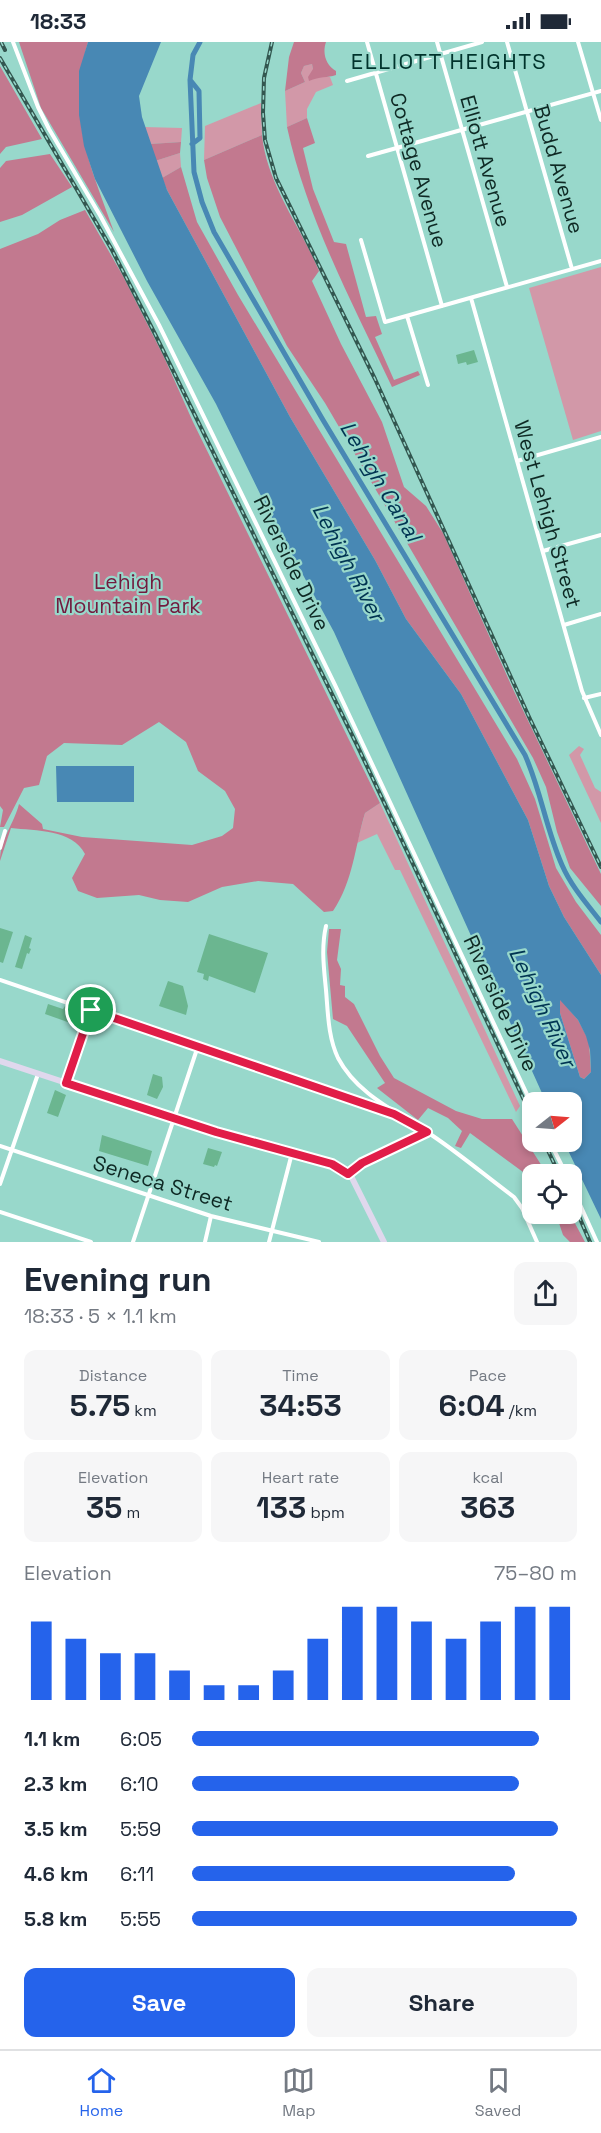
<!DOCTYPE html>
<html lang="en">
<head>
<meta charset="utf-8">
<style>
  :root { --surface:#fff; --page:#f6f6f7; --text:#1f2937; --muted:#747a83; --line:#e0e1e3; --accent:#2563eb }
  body { margin:0; font-family:"Space Grotesk",sans-serif; background:var(--page); color:var(--text); height:100vh; display:flex; flex-direction:column; font-size:22px; white-space:nowrap }
  * { box-sizing:border-box; margin:0 }
  p { font-size:20px; color:var(--muted) }
  .icon { flex:none; width:33px; height:33px; fill:none; stroke:currentColor; stroke-width:2; stroke-linecap:round; stroke-linejoin:round }
  .map { position:relative; height:1200px; overflow:hidden }
  .side { display:flex; flex-direction:column; background:var(--surface); flex:1 }
  .side>* { flex:none }
  .needle { width:39px; rotate:73deg }
  .buttons { position:absolute; left:522px; top:1050px; display:grid; gap:12px }
  .buttons a { display:grid; place-items:center; width:60px; height:60px; border-radius:12px; background:var(--surface); box-shadow:0 3px 9px #0003; font-size:30px }
  .pin { position:absolute; display:grid; place-items:center; width:51px; height:51px; color:#fff; margin:-26px; border:3px solid #fff; border-radius:50%; box-shadow:0 2px 6px #0007 }
  .round { display:grid; place-items:center; flex:none; width:63px; height:63px; border-radius:12px; background:var(--page) }
  .headline { display:flex; align-items:center; justify-content:space-between; height:102px; padding:0 24px }
  h1 { font-size:33px; font-weight:600; line-height:45px }
  .figures { display:grid; grid-template-columns:repeat(3,1fr); gap:9px; height:102px; padding:6px 24px }
  .figures div { display:grid; align-content:center; border-radius:12px; background:var(--page); text-align:center }
  .figures b { font-size:30px; font-weight:600 }
  .figures small { font-size:16px; font-weight:400 }
  .figures p { font-size:16px }
  .chart { height:168px; padding:12px 24px }
  .chart p { display:flex; justify-content:space-between }
  .chart svg { width:100%; height:108px; margin-top:6px; stroke:var(--accent); stroke-width:6 }
  .primary-button { display:flex; gap:12px; margin-top:auto; padding:12px 24px }
  .primary-button a { flex:1; height:69px; border-radius:12px; background:var(--accent); color:#fff; font-size:24px; font-weight:600; line-height:69px; text-align:center }
  .primary-button a+a { background:var(--page); color:var(--text) }
  ul { padding:0 24px; list-style:none; font-size:20px }
  li { display:grid; grid-template-columns:96px 72px 1fr; align-items:center; height:45px }
  li i { height:15px; border-radius:8px; background:var(--accent) }
  .status { display:flex; justify-content:space-between; align-items:center; height:42px; padding:0 30px; background:var(--surface); direction:ltr }
  .status svg { height:16px; fill:currentColor }
  .tabs { display:flex; justify-content:space-around; align-items:center; height:84px; border-top:2px solid var(--line); background:var(--surface); font-size:16px; color:var(--muted) }
  .tabs a { display:grid; justify-items:center; gap:3px }
  .tabs .active { color:var(--accent) }
  .map>svg:first-child { display:block }
  .green { fill:#d298a8 }
  .forest { fill:#c2798f }
  .water { fill:#4888b4; fill-rule:evenodd }
  .lines { fill:none; stroke-linecap:round; stroke-linejoin:round }
  .canal { stroke:#4888b4; stroke-width:5 }
  .building { fill:#6bb690 }
  .street { stroke:#fff; stroke-width:4 }
  .secondary { stroke:#e0d8ed; stroke-width:6 }
  .rail-casing { stroke:#335750; stroke-width:4 }
  .rail { stroke:#98d8cb; stroke-width:1.5; stroke-dasharray:4.5; stroke-linecap:butt }
  .route-casing { stroke:#fff; stroke-width:12 }
  .route { stroke:#e11d48; stroke-width:8 }
  .labels { text-anchor:middle; dominant-baseline:central; stroke-width:4.5; stroke-linejoin:round; paint-order:stroke }
  .street-label { font-size:21px; fill:#0e2924; stroke:#98d8cb }
  .park-label { font-size:21px; fill:#721b3e; stroke:#98d8cb }
  .neighbourhood-label { font-size:22px; letter-spacing:1.5px; fill:#00332c; stroke:#98d8cb }
  .water-label { font-size:22px; font-style:italic; fill:#003452; stroke:#98d8cb }
</style>
</head>
<body>
<div class="status"><b>18:33</b><svg viewBox="0 0 49 12"><path d="M0 12V9h3v3zM5 12V6h3v6zM10 12V3h3v9zM15 12V0h3v12zM26 1h20v11H26zM47 4h2v5h-2z"/></svg></div>
<div class="map">
<svg width="601" height="1200" viewBox="0 0 601 1200">
  <rect width="100%" height="100%" fill="#98d8cb"/>
  <path class="green" d="M312,22L313,27L321,34L330,35L333,43L316,50L307,67V76L287,85L285,49L305,40L301,31L304,24Z
    M261,61L262,93L204,118L205,84Z
    M144,85L182,86L181,100L150,102Z
    M180,111L181,125L162,136L155,119Z
    M601,225V389L573,398L529,246Z
    M579,704L584,707L580,713L595,746L601,750V781L569,713Z
    M380,761L520,1064L516,1070L400,828H395L377,792L357,801L365,771Z"/>
  <path class="forest" d="M19,0H88C66,75 90,121 114,190L41,66Z
    M294,0H326C322,12 326,23 336,29V33C327,36 320,34 309,39L308,35L313,27L312,22L304,24L301,31L305,40L285,49L289,15Z
    M0,24L42,97L6,105L0,112Z
    M307,76L315,101L303,106L313,147L334,200L346,202L366,275L376,274L382,292L375,295L394,338L418,329L420,333L392,345C352,260 307,177 287,85Z
    M262,93C267,143 300,183 319,229L312,239L341,302L382,380L404,445L426,464L443,491L512,645L601,832V864L570,826L557,790L546,745L533,716L325,361L287,304L220,175L207,136L204,118Z
    M181,100L180,111L155,119L150,102Z
    M50,112L72,145L22,173L0,180V126L6,119Z
    M181,125L197,180L238,253L517,717L535,757L556,826L576,860L601,893V933L564,875L549,844L528,778L461,652L406,577L375,518L290,375L167,148L162,136Z
    M85,168L123,234L164,315L193,380L380,761L365,771C355,804 353,840 333,869L324,870L293,842L258,839L222,845L188,860L160,858L139,853L97,856L78,849L72,836L85,812C72,787 36,789 11,786L0,819C0,797 14,782 19,762L42,782L43,787L82,795L192,803L222,794L233,786L235,767L225,749L198,729L186,700L159,680L122,703L64,701L47,714L39,743L24,746L4,785H0L3,768L0,764V207L38,192L60,178Z
    M329,887H341L337,918L341,927L340,943L345,944V955L354,962L380,1014L394,1036L456,1069L482,1077H512L547,1132H532V1152L523,1130L470,1091L461,1106L455,1104L462,1089L448,1076L428,1066L418,1078L377,1046L385,1041L347,984L333,977L327,910Z
    M560,957L578,978L589,999L591,1030L584,1037L580,1035L560,971L559,962Z
    M556,1172H570L585,1200H570L563,1193Z"/>
  <path class="water" d="M88,0H161L139,54L142,75L167,148L290,375L375,518L406,577L461,652L528,778L549,844L564,875L601,933V1177L564,1100H572V1060H546L334,590L271,474L216,362L147,239L95,137L84,104L79,73V29ZM560,958L578,978L586,994L590,1008L591,1030L584,1037L580,1035L560,971Z
    M56,724H134V760H57Z"/>
  <g class="lines">
    <path class="canal" d="M200,0L193,13L190,38L194,130L202,160L214,190L323,378L525,713C541,749 546,787 562,823C571,844 587,862 601,880
      M191,39L199,49L200,96L192,102"/>
  </g>
  <path class="building" d="M474,308L478,320L467,323L466,320L458,322L456,313Z
    M0,886L13,890L3,921L0,920Z
    M209,892L268,911L255,951L209,934L208,939L203,937L204,932L197,930Z
    M25,893L32,896L29,906L31,907L29,912L27,911L22,927L15,925Z
    M168,939L183,944L188,964L186,973L159,964Z
    M48,962L63,967L65,964L67,965V969L79,972L76,983L45,972Z
    M153,1032L162,1035L163,1045L157,1057L147,1053Z
    M55,1048L66,1053L58,1075L47,1071Z
    M102,1093L152,1109L148,1124L99,1109Z
    M208,1106L222,1110L217,1124L215,1123L214,1125L203,1122Z"/>
  <g class="lines">
    <path class="street" d="M13,0L38,65L49,87L101,175L159,283L335,643L532,1063
      M367,0L442,264
      M437,0L507,245
      M507,0L572,227
      M578,0L601,78
      M347,39L482,0
      M368,114L601,49
      M361,198L385,280L601,219
      M471,256L582,649L601,693
      M407,274L428,343
      M517,419L601,395
      M543,509L601,493
      M564,583L601,572
      M584,656L601,652
      M0,806L5,789
      M326,884C321,906 324,927 326,948C328,971 328,995 338,1016C358,1054 400,1071 433,1094C461,1113 487,1135 514,1155L522,1166L537,1200
      M0,938L394,1072
      M66,1041L91,968
      M550,1100L566,1132
      M0,1104L211,1174L319,1200
      M349,1131L362,1121L427,1090
      M0,1142L38,1032
      M572,1145L597,1200
      M0,1170L91,1200
      M133,1200L198,1004
      M205,1200L211,1174
      M269,1200L292,1111"/>
    <path class="secondary" d="M0,1019L173,1076L343,1126L352,1136L384,1200"/>
    <defs>
      <path id="rail" d="M1,0L5,8
        M272,0L264,36L263,71L265,98L276,136L375,337L530,677L601,825
        M0,16L111,206L155,292L357,703L532,1075
        M544,1100L559,1132
        M572,1158L590,1200"/>
    </defs>
    <use href="#rail" class="rail-casing"/>
    <use href="#rail" class="rail"/>
  </g>
  <g class="lines">
    <defs>
      <path id="route" d="M91,968L394,1072L427,1090L362,1121L348,1132L332,1122L216,1090L66,1041Z"/>
    </defs>
    <use href="#route" class="route-casing"/>
    <use href="#route" class="route"/>
  </g>
  <g class="labels">
    <g class="street-label">
      <text transform="translate(486 119) rotate(74)">Elliott Avenue</text>
      <text transform="translate(559 127) rotate(74)">Budd Avenue</text>
      <text transform="translate(419 128) rotate(74)">Cottage Avenue</text>
      <text transform="translate(548 472) rotate(74)">West Lehigh Street</text>
      <text transform="translate(292 521) rotate(64)">Riverside Drive</text>
      <text transform="translate(501 961) rotate(65)">Riverside Drive</text>
      <text transform="translate(163 1141) rotate(17)">Seneca Street</text>
    </g>
    <g class="park-label">
      <text x="128" y="539">Lehigh<tspan x="128" dy="24">Mountain Park</tspan></text>
    </g>
    <g class="neighbourhood-label">
      <text x="449" y="19">ELLIOTT HEIGHTS</text>
    </g>
    <g class="water-label">
      <text transform="translate(381 439) rotate(59)">Lehigh Canal</text>
      <text transform="translate(349 520) rotate(62)">Lehigh River</text>
      <text transform="translate(543 965) rotate(65)">Lehigh River</text>
    </g>
  </g>
</svg>
<div class="buttons">
<a><svg class="needle" viewBox="-14 -14 28 28"><path d="M0-13l5 13h-10z" fill="#e53935"/><path d="M0 13l5-13h-10z" fill="#747a83"/></svg></a>
<a><svg class="icon" aria-label="locate" viewBox="0 0 24 24"><circle cx="12" cy="12" r="6"/><path d="M12 2v4M12 18v4M2 12h4M18 12h4"/></svg></a>
</div>
<div class="pin" style="left:91px;top:968px;background:#1e9e55"><svg class="icon" aria-label="arrive" viewBox="0 0 24 24"><path d="M6 21V4h12l-3 4 3 4H6"/></svg></div>
</div>
<section class="side">
<div class="headline"><div><h1>Evening run</h1><p>18:33 · 5 × 1.1 km</p></div><a class="round"><svg class="icon" aria-label="share" viewBox="0 0 24 24"><path d="M12 15V3M7 8l5-5 5 5M5 13v7h14v-7"/></svg></a></div>
<div class="figures">
<div><p>Distance</p><b>5.75<small> km</small></b></div>
<div><p>Time</p><b>34:53</b></div>
<div><p>Pace</p><b>6:04<small> /km</small></b></div>
</div>
<div class="figures">
<div><p>Elevation</p><b>35<small> m</small></b></div>
<div><p>Heart rate</p><b>133<small> bpm</small></b></div>
<div><p>kcal</p><b>363</b></div>
</div>
<div class="chart"><p><span>Elevation</span>75–80 m</p>
<svg viewBox="0 0 160 44" preserveAspectRatio="none"><path d="M5 44V12M15 44V19M25 44V25M35 44V25M45 44V32M55 44V38M65 44V38M75 44V32M85 44V19M95 44V6M105 44V6M115 44V12M125 44V19M135 44V12M145 44V6M155 44V6"/></svg>
</div>
<ul>
<li><b>1.1 km</b>6:05<i style="width:90%"></i></li>
<li><b>2.3 km</b>6:10<i style="width:85%"></i></li>
<li><b>3.5 km</b>5:59<i style="width:95%"></i></li>
<li><b>4.6 km</b>6:11<i style="width:84%"></i></li>
<li><b>5.8 km</b>5:55<i style="width:100%"></i></li>
</ul>
<div class="primary-button"><a>Save</a><a>Share</a></div>
</section>
<nav class="tabs">
<a class="active"><svg class="icon" aria-label="home" viewBox="0 0 24 24"><path d="M3 11l9-7 9 7M6 9v11h12V9"/></svg>Home</a>
<a><svg class="icon" aria-label="map" viewBox="0 0 24 24"><path d="M3 6l6-2 6 2 6-2v14l-6 2-6-2-6 2zM9 4v14M15 6v14"/></svg>Map</a>
<a><svg class="icon" aria-label="saved" viewBox="0 0 24 24"><path d="M7 4h10v16l-5-4-5 4z"/></svg>Saved</a>
</nav>
</body>
</html>
